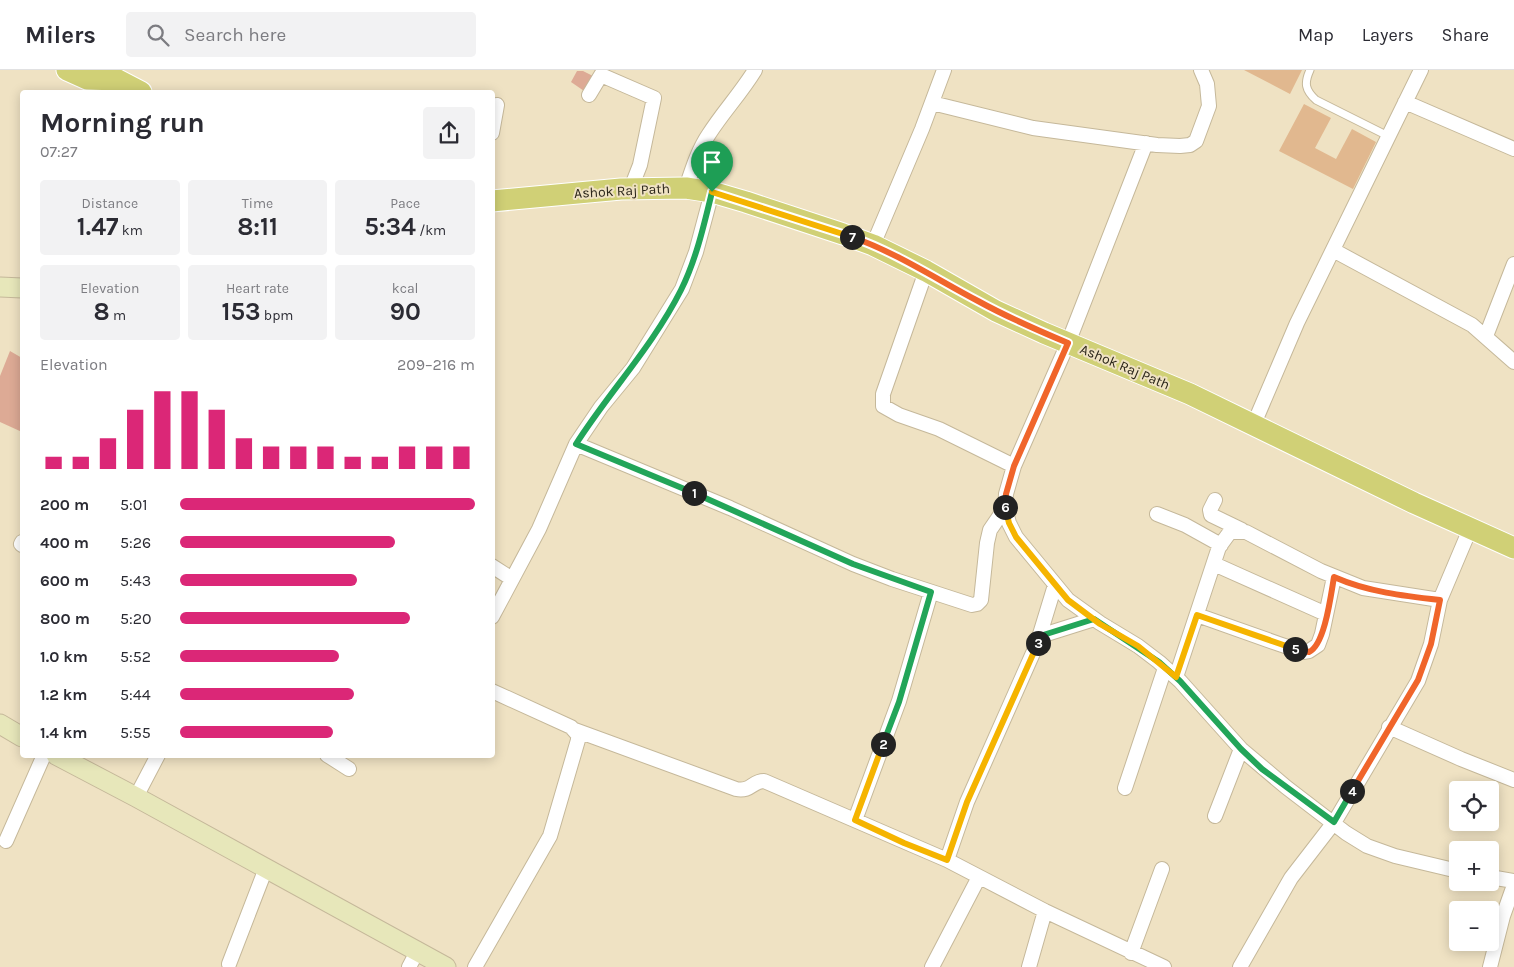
<!DOCTYPE html>
<html lang="en">
<head>
<meta charset="utf-8">
<style>
  :root { --surface:#fff; --page:#f2f2f3; --text:#2b2b33; --muted:#7c7c81; --line:#e1e1e2; --accent:#db2777 }
  body { margin:0; font-family:Karla,sans-serif; background:var(--page); color:var(--text); height:100vh; display:flex; flex-direction:column; font-size:19px; white-space:nowrap }
  * { box-sizing:border-box; margin:0 }
  p { font-size:16px; color:var(--muted) }
  .icon { flex:none; width:28px; height:28px; fill:none; stroke:currentColor; stroke-width:2; stroke-linecap:round; stroke-linejoin:round }
  .map { position:relative; flex:1; overflow:hidden }
  .side { position:absolute; left:20px; top:20px; width:475px; height:668px; display:flex; flex-direction:column; background:var(--surface); border-radius:5px; box-shadow:0 2px 12px #0003 }
  .side>* { flex:none }
  .fabs { position:absolute; left:1449px; top:711px; display:grid; gap:10px }
  .fabs a { display:grid; place-items:center; width:50px; height:50px; border-radius:5px; background:var(--surface); box-shadow:0 2px 12px #0003; font-size:25px }
  .pin { position:absolute; display:grid; place-items:center; width:42px; height:42px; color:#fff; margin:-51px -21px; border-radius:50% 50% 50% 0; rotate:-45deg; box-shadow:0 0 5px #0007 }
  .pin .icon { rotate:45deg }
  .km { position:absolute; width:25px; height:25px; margin:-12px; border-radius:50%; background:#222; color:#fff; font-size:14px; line-height:25px; text-align:center }
  .round { display:grid; place-items:center; flex:none; width:52px; height:52px; border-radius:5px; background:var(--page) }
  .overview { display:flex; align-items:center; justify-content:space-between; height:85px; padding:0 20px }
  h1 { font-size:28px; font-weight:700; line-height:38px }
  .figures { display:grid; grid-template-columns:repeat(3,1fr); gap:8px; height:85px; padding:5px 20px }
  .figures div { display:grid; align-content:center; border-radius:5px; background:var(--page); text-align:center }
  .figures b { font-size:25px; font-weight:700 }
  .figures small { font-size:14px; font-weight:400 }
  .figures p { font-size:14px }
  .chart { height:140px; padding:10px 20px }
  .chart p { display:flex; justify-content:space-between }
  .chart svg { width:100%; height:90px; margin-top:5px; stroke:var(--accent); stroke-width:6 }
  ul { padding:0 20px; list-style:none; font-size:16px }
  li { display:grid; grid-template-columns:80px 60px 1fr; align-items:center; height:38px }
  li i { height:12px; border-radius:6px; background:var(--accent) }
  header { display:flex; align-items:center; gap:30px; box-sizing:border-box; height:70px; padding:0 25px; background:var(--surface); border-bottom:1px solid var(--line) }
  header strong { font-size:24px }
  nav { display:flex; gap:28px; margin-inline-start:auto; font-size:18px }
  .search { width:350px; height:45px; background:var(--page); display:flex; align-items:center; gap:12px; box-sizing:border-box; padding:0 18px; border-radius:5px; color:var(--muted); font-size:19px }
  .map>svg:first-child { display:block }
  .green { fill:#ddaa95 }
  .building { fill:#e1b88f }
  .lines { fill:none; stroke-linecap:round; stroke-linejoin:round }
  .service-casing { stroke:#c5b89a; stroke-width:9 }
  .minor-casing { stroke:#c5b89a; stroke-width:16 }
  .secondary-casing { stroke:#c5b89a; stroke-width:21 }
  .primary-casing { stroke:#fff; stroke-width:23 }
  .service { stroke:#fff; stroke-width:7 }
  .minor { stroke:#fff; stroke-width:14 }
  .secondary { stroke:#e7e7ba; stroke-width:19 }
  .primary { stroke:#d0d076; stroke-width:21 }
  .split-1-casing { stroke:#fff; stroke-width:10 }
  .split-2-casing { stroke:#fff; stroke-width:10 }
  .split-3-casing { stroke:#fff; stroke-width:10 }
  .split-4-casing { stroke:#fff; stroke-width:10 }
  .split-5-casing { stroke:#fff; stroke-width:10 }
  .split-6-casing { stroke:#fff; stroke-width:10 }
  .split-7-casing { stroke:#fff; stroke-width:10 }
  .split-8-casing { stroke:#fff; stroke-width:10 }
  .split-1 { stroke:#22a559; stroke-width:6 }
  .split-2 { stroke:#22a559; stroke-width:6 }
  .split-3 { stroke:#f5b400; stroke-width:6 }
  .split-4 { stroke:#22a559; stroke-width:6 }
  .split-5 { stroke:#f0652b; stroke-width:6 }
  .split-6 { stroke:#f5b400; stroke-width:6 }
  .split-7 { stroke:#f0652b; stroke-width:6 }
  .split-8 { stroke:#f5b400; stroke-width:6 }
  .labels { text-anchor:middle; dominant-baseline:central; stroke-width:4; stroke-linejoin:round; paint-order:stroke }
  .street-label { font-size:14px; fill:#2b261a; stroke:#efe2c3 }
</style>
</head>
<body>
<header>
<strong>Milers</strong>
<div class="search"><svg class="icon" aria-label="search" viewBox="0 0 24 24"><circle cx="10" cy="10" r="6"/><path d="M15 15l6 6"/></svg>Search here</div>
<nav><a>Map</a><a>Layers</a><a>Share</a></nav>
</header>
<div class="map">
<svg width="1514" height="897" viewBox="0 0 1514 897">
  <rect width="100%" height="100%" fill="#efe2c3"/>
  <path class="green" d="M577,1H583L597,8L587,23L571,12Z
    M10,281L22,288V362L0,352V306Z"/>
  <path class="building" d="M1244,0H1302L1290,24Z
    M1304,34L1331,48L1315,78L1336,89L1352,59L1376,72L1353,119L1279,81Z"/>
  <g class="lines">
    <defs>
      <path id="service" d="M1310,0C1304,13 1305,20 1316,30L1388,66"/>
      <path id="minor" d="M589,25L601,5L654,28L640,95L631,118
        M1405,32L1514,79
        M932,33L1033,58L1157,75L1180,76L1190,75L1196,71L1209,36L1207,14L1201,0
        M492,63L497,35
        M1146,73L1068,273L1014,396L1006,424L1005,438L1009,453L1016,467L1068,530L1100,553L1138,576L1159,592L1180,611L1241,679L1286,717L1346,763L1367,776L1395,786L1458,801
        M686,118C692,100 698,80 709,64C723,42 741,23 755,0
        M873,175L922,59L944,0
        M1333,180L1472,255L1514,292
        M926,201L883,324V336L899,345L939,359L1014,396
        M1486,266L1514,194
        M1253,356L1297,253L1421,0
        M576,374L730,438L853,494L892,509L972,535L977,534L981,530L987,473L990,460L1005,438
        M1215,430L1210,440L1211,445L1242,460
        M1157,444L1185,455L1221,475
        M22,472L21,474L22,475
        M1214,494L1326,544
        M492,496L512,509
        M1197,545L1279,574L1303,582L1309,581L1318,575L1322,564L1334,507
        M492,547L539,459L576,374L601,337L633,298L682,219L696,182L712,122
        M1040,566L1094,549
        M1176,607L1219,477L1230,462H1246L1321,501L1363,518L1440,530
        M1389,657L1461,689L1514,710
        M575,660L736,719C751,722 752,711 764,711L947,790L967,732L1037,574L1055,515
        M327,685L349,699
        M1125,718L1165,598
        M136,727L158,685
        M1215,746L1241,679
        M855,750L899,631L931,522
        M6,771L44,685
        M947,790L1045,841L1164,897
        M1490,807L1514,811
        M1131,883L1162,799
        M229,894L266,798
        M409,897L418,880
        M475,897L550,766L578,670V665L571,657L492,621
        M932,897L979,807
        M1029,897L1045,841
        M1240,897L1291,808L1335,751L1418,611L1431,574L1440,530L1470,459
        M1490,897L1503,846L1514,815"/>
      <path id="secondary" d="M0,217L22,218
        M0,654L22,667
        M56,685L136,727L446,897"/>
      <path id="primary" d="M67,0L87,9L118,10L141,22
        M492,131L621,119L686,118L712,122L746,132L843,164L873,175L926,201L996,241L1044,263L1190,324L1414,433L1514,478"/>
    </defs>
    <use href="#service" class="service-casing"/>
    <use href="#minor" class="minor-casing"/>
    <use href="#secondary" class="secondary-casing"/>
    <use href="#primary" class="primary-casing"/>
    <use href="#service" class="service"/>
    <use href="#minor" class="minor"/>
    <use href="#secondary" class="secondary"/>
    <use href="#primary" class="primary"/>
  </g>
  <g class="lines">
    <defs>
      <path id="split-1" d="M694,423L576,374C609,322 653,276 681,220C696,190 704,155 712,122"/>
      <path id="split-2" d="M694,423L853,494L931,522L899,632L883,674"/>
      <path id="split-3" d="M883,674L855,750L904,773L947,790L967,732L1038,573"/>
      <path id="split-4" d="M1038,573L1040,566L1094,549L1159,592L1180,611L1241,679L1262,699L1334,752L1352,721"/>
      <path id="split-5" d="M1295,579L1309,582C1325,575 1331,524 1334,507C1368,522 1404,526 1440,530L1431,574L1418,610L1352,721"/>
      <path id="split-6" d="M1005,437L1009,453L1016,467L1068,530L1100,554L1138,576L1176,607L1197,545L1295,579"/>
      <path id="split-7" d="M852,167C897,183 936,209 978,231C1007,247 1037,260 1068,273L1014,396L1006,424L1005,437"/>
      <path id="split-8" d="M712,122L852,167"/>
    </defs>
    <use href="#split-1" class="split-1-casing"/>
    <use href="#split-2" class="split-2-casing"/>
    <use href="#split-3" class="split-3-casing"/>
    <use href="#split-4" class="split-4-casing"/>
    <use href="#split-5" class="split-5-casing"/>
    <use href="#split-6" class="split-6-casing"/>
    <use href="#split-7" class="split-7-casing"/>
    <use href="#split-8" class="split-8-casing"/>
    <use href="#split-1" class="split-1"/>
    <use href="#split-2" class="split-2"/>
    <use href="#split-3" class="split-3"/>
    <use href="#split-4" class="split-4"/>
    <use href="#split-5" class="split-5"/>
    <use href="#split-6" class="split-6"/>
    <use href="#split-7" class="split-7"/>
    <use href="#split-8" class="split-8"/>
  </g>
  <g class="labels">
    <g class="street-label">
      <text transform="translate(622 121) rotate(-3)">Ashok Raj Path</text>
      <text transform="translate(1125 297) rotate(23)">Ashok Raj Path</text>
    </g>
  </g>
</svg>
<div class="fabs">
<a><svg class="icon" aria-label="locate" viewBox="0 0 24 24"><circle cx="12" cy="12" r="6"/><path d="M12 2v4M12 18v4M2 12h4M18 12h4"/></svg></a>
<a>+</a>
<a>−</a>
</div>
<div class="pin" style="left:712px;top:122px;background:#1e9e55"><svg class="icon" aria-label="arrive" viewBox="0 0 24 24"><path d="M6 21V4h12l-3 4 3 4H6"/></svg></div>
<b class="km" style="left:694px;top:423px">1</b>
<b class="km" style="left:883px;top:674px">2</b>
<b class="km" style="left:1038px;top:573px">3</b>
<b class="km" style="left:1352px;top:721px">4</b>
<b class="km" style="left:1295px;top:579px">5</b>
<b class="km" style="left:1005px;top:437px">6</b>
<b class="km" style="left:852px;top:167px">7</b>
<section class="side">
<div class="overview"><div><h1>Morning run</h1><p>07:27</p></div><a class="round"><svg class="icon" aria-label="share" viewBox="0 0 24 24"><path d="M12 15V3M7 8l5-5 5 5M5 13v7h14v-7"/></svg></a></div>
<div class="figures">
<div><p>Distance</p><b>1.47<small> km</small></b></div>
<div><p>Time</p><b>8:11</b></div>
<div><p>Pace</p><b>5:34<small> /km</small></b></div>
</div>
<div class="figures">
<div><p>Elevation</p><b>8<small> m</small></b></div>
<div><p>Heart rate</p><b>153<small> bpm</small></b></div>
<div><p>kcal</p><b>90</b></div>
</div>
<div class="chart"><p><span>Elevation</span>209–216 m</p>
<svg viewBox="0 0 160 44" preserveAspectRatio="none"><path d="M5 44V38M15 44V38M25 44V29M35 44V15M45 44V6M55 44V6M65 44V15M75 44V29M85 44V33M95 44V33M105 44V33M115 44V38M125 44V38M135 44V33M145 44V33M155 44V33"/></svg>
</div>
<ul>
<li><b>200 m</b>5:01<i style="width:100%"></i></li>
<li><b>400 m</b>5:26<i style="width:73%"></i></li>
<li><b>600 m</b>5:43<i style="width:60%"></i></li>
<li><b>800 m</b>5:20<i style="width:78%"></i></li>
<li><b>1.0 km</b>5:52<i style="width:54%"></i></li>
<li><b>1.2 km</b>5:44<i style="width:59%"></i></li>
<li><b>1.4 km</b>5:55<i style="width:52%"></i></li>
</ul>
</section>
</div>
</body>
</html>
